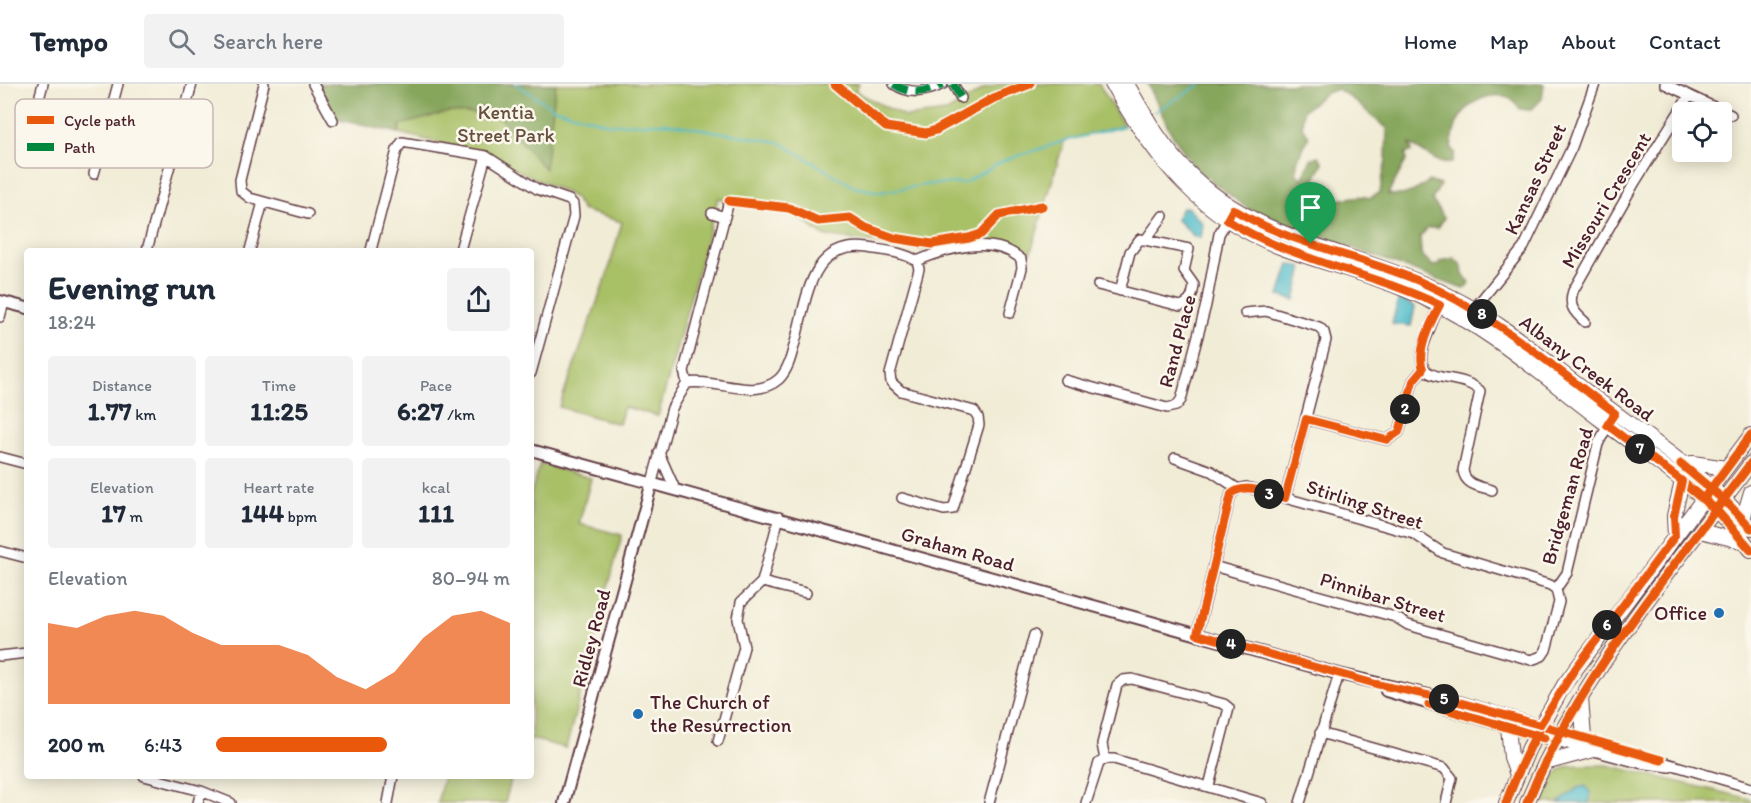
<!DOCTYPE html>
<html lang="en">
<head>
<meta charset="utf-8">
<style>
  :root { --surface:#fff; --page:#f2f2f3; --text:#1f2937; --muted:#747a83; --line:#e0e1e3; --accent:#ea580c }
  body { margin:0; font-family:Itim,sans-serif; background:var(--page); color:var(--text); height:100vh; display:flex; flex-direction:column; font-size:22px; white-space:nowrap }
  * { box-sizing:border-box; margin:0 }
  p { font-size:20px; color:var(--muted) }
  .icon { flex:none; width:33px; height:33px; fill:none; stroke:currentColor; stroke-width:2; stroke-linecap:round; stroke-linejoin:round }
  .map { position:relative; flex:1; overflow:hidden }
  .details { position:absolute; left:24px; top:164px; width:510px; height:531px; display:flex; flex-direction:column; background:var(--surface); border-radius:6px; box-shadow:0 3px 15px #0003 }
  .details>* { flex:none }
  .tools { position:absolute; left:1672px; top:18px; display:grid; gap:12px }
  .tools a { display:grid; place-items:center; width:60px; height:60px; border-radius:6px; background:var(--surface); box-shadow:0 3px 15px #0003; font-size:30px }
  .pin { position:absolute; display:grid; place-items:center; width:51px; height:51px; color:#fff; margin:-62px -26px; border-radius:50% 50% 50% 0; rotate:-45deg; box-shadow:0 0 6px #0007 }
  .pin .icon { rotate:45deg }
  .km { position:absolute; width:30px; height:30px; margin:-15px; border-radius:50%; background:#222; color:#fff; font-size:16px; line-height:30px; text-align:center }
  .round { display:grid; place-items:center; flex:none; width:63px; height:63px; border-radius:6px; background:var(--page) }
  .overview { display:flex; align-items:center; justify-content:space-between; height:102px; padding:0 24px }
  h1 { font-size:33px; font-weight:700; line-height:45px }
  .metrics { display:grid; grid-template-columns:repeat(3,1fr); gap:9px; height:102px; padding:6px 24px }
  .metrics div { display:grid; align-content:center; border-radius:6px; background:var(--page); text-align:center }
  .metrics b { font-size:26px; font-weight:700 }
  .metrics small { font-size:16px; font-weight:400 }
  .metrics p { font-size:16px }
  .chart { height:168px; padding:12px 24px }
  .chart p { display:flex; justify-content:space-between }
  .chart svg { width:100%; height:108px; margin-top:6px; fill:var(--accent); opacity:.7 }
  ul { padding:0 24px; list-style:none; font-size:20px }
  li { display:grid; grid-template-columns:96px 72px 1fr; align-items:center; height:45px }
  li i { height:15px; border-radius:8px; background:var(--accent) }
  header { display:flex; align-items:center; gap:36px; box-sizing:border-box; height:84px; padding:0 30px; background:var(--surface); border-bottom:2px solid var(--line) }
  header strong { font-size:28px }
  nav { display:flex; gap:33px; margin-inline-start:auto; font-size:21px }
  .search { width:420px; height:54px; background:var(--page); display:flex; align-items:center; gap:15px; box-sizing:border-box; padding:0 21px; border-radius:6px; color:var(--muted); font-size:22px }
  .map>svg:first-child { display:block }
  .green { fill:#a8c066; stroke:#797048; stroke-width:1.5 }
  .forest { fill:#86a65b; stroke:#686243; stroke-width:1.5; fill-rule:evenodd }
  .water { fill:#4ebbc9; stroke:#4c6d7a; stroke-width:1.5 }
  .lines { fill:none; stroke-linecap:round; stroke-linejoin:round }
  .stream { stroke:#4ebbc9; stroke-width:2 }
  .minor-casing { stroke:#633e45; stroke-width:12 }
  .tertiary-casing { stroke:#633e45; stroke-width:14 }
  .primary-casing { stroke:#633e45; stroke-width:16 }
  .minor { stroke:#fff; stroke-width:9 }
  .tertiary { stroke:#fff; stroke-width:10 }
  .primary { stroke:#fff; stroke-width:14 }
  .quiet { stroke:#00873e; stroke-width:8; stroke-dasharray:15 8; stroke-linecap:butt }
  .cycleway-casing { stroke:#fbf7ec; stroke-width:13 }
  .cycleway { stroke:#e8590c; stroke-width:9 }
  .route-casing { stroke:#fff; stroke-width:12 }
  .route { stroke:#ea580c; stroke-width:8 }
  .poi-dot { fill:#1f6fb2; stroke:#fbf7ec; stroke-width:2 }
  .labels { text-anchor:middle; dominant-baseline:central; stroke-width:5; stroke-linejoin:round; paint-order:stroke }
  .park-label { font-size:20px; fill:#664f3d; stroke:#fbf7ec }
  .street-label { font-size:20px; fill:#4a1f2b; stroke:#fbf7ec }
  .poi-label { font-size:20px; fill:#4a1f2b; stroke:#fbf7ec; text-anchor:end }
  .key { fill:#fbf7ec; stroke:#c6b6b2; stroke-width:1.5 }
  .key-label { font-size:16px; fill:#4a1f2b }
</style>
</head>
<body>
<header>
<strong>Tempo</strong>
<div class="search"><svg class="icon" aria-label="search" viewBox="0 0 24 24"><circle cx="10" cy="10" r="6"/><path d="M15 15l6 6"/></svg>Search here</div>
<nav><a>Home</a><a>Map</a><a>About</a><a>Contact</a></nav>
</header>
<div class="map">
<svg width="1751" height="719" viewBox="0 0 1751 719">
  <rect width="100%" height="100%" fill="#fbf7ec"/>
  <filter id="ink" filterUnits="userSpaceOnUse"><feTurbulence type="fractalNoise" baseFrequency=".0167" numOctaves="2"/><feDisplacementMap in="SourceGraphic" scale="12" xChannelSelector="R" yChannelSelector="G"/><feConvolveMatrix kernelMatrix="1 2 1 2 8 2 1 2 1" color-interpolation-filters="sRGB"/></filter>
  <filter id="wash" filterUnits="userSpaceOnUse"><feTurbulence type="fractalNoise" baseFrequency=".008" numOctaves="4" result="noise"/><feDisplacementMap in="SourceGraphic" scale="24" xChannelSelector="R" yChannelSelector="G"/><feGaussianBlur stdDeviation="1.35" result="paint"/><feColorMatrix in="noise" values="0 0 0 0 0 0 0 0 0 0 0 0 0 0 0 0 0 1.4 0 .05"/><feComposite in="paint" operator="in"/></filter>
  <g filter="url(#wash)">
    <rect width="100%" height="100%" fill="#f1ecd6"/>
    <path class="green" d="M412,0H859L855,7L905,33L947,28L984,5L999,0H1099L1124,42L1064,57L1031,168L983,156L930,166L824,152L789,126L718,114L658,332L624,323L619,340L559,323L608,188L622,138L582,126L575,114L567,109L479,69L399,49Z
      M540,380L591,394L579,440L622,451L566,664L531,655V409Z
      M1607,681L1751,715V719H1543C1560,673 1562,683 1607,681Z
      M444,692H512L505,719H437Z"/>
    <path class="forest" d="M318,0H556L545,85L498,31L449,28L400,41L399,49L335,35Z
      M1148,0H1544L1542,15L1531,26L1520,25C1506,0 1468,13 1457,39C1454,46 1453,54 1451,62L1455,69L1452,79L1439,78L1410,60L1412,67L1405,70L1407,75L1388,110C1403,114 1417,107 1429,97L1440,101L1432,116L1444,134L1438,144H1428L1420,153L1421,170L1433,182L1439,181L1440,177L1454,174L1462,182L1463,191L1470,198L1467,203L1463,205L1248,125L1195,84L1171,49ZM1337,5C1357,15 1369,32 1387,44L1386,76L1380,108L1370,114C1351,107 1324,128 1308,110L1323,78L1318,72L1311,75L1302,95L1296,89L1297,77L1309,52L1302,42L1303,27L1324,10Z"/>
    <path class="water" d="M1187,123L1203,140L1201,154L1195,153L1176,135L1182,124Z
      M1289,180L1303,183L1295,216L1279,212Z
      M1401,215L1415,223L1411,242L1392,240L1398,216Z
      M1586,702L1591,710L1589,719H1559L1577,704Z"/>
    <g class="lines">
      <path class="stream" d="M412,0H424
        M516,0L553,24L609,40L665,39L779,58L854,103L880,108L931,100L964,99L1003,77L1064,57L1124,42
        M1154,28L1201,0"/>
    </g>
  </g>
  <g filter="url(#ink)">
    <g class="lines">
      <defs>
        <path id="minor" d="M264,0L240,96L241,107L250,114L308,130
          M313,0L333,36
          M894,0C910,11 926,9 943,0
          M953,0L961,14
          M1665,0L1731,31
          M40,11L43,0
          M94,90L118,0
          M712,129L725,133
          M1147,154L1163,132
          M147,166L192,0
          M250,166L263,118
          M371,166L397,66L402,58L486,72L537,105L569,116L573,120L574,132L531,289
          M460,166L486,72
          M917,177C948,164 993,151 1021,175L1022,184L1010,229
          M1098,201L1180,222C1191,219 1193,211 1194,201L1184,187L1189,165L1140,155L1130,168L1120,207
          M1440,221C1433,234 1429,247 1424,260C1410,306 1458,285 1480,307L1463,386C1465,401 1478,402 1492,406
          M1474,225L1524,163L1572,63L1595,0
          M1245,229L1266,227L1319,243L1324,248L1326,256L1285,414
          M0,233L4,218
          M1585,238C1574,228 1568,222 1573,207L1635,98L1689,12
          M1065,296L1167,324L1176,322L1181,316L1206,221L1219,150L1229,132
          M687,299C716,294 754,317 779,295C788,286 791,273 794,262C807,218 808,155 869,164C886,167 903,168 917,177L919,185L890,290L891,298L901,307L974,327L978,333L979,341L953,425L944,426L902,414
          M1306,335L1387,356L1399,348L1413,297L1423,285
          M659,369L675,405
          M0,373L27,380
          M1175,374L1211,387L1238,405
          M652,398L672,324L687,299L684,287L729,117
          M0,467L27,474
          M762,498L806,509
          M1556,505L1567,489L1598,360L1610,337
          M1197,550C1209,504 1219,457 1231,410L1238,405L1246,403L1414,450L1443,469L1550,501L1556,505L1559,518L1546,566L1542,572L1531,576L1408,541L1395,533L1213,482
          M0,572L27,569
          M1561,648L1751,704
          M1320,649L1444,684L1452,694L1446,719
          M718,657L744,563L738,535L741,518L762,498L779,433
          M1556,657L1639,679L1670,683
          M1105,675L1102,660L1117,601L1123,596L1132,595L1224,620L1229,624L1209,702
          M144,692L201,707L231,719
          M198,719L201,707
          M388,719L393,692
          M989,719L1034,551
          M1086,719L1099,679L1105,675H1114L1262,719
          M1300,719L1339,590"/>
        <path id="tertiary" d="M0,217L27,224
          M531,366L1339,590L1459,618L1561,648
          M1386,607L1556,657
          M564,719L652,398"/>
        <path id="primary" d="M1112,0C1156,76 1200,133 1285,165C1332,182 1381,193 1426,215C1490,245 1544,293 1601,336C1653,376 1712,412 1751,466
          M1127,0C1144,30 1161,61 1186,86C1257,160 1362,167 1450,212C1501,237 1545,277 1591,311C1645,352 1707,391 1751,444
          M1681,380L1693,379L1726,384
          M1743,435L1751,408
          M1700,447L1745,458
          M1675,452L1674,432L1682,397
          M1581,614L1584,654
          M1508,643L1511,673L1517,691
          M1545,679L1593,666
          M1506,719L1529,664L1564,601L1751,351
          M1527,719C1579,593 1670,488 1751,379"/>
      </defs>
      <use href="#minor" class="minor-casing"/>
      <use href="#tertiary" class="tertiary-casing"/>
      <use href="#primary" class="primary-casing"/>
      <use href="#minor" class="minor"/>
      <use href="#tertiary" class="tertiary"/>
      <use href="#primary" class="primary"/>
      <path class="quiet" d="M894,0C910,11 926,9 943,0
        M953,0L961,14"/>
      <defs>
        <path id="cycleway" d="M835,0L886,43L926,49L936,46L994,14L1030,0
          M729,117L789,124L818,137L850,134L866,144L894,154L932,160L969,154L981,150L999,131L1042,122
          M1681,380L1724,416L1751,444
          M1669,387L1716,426L1751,466
          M1705,413L1751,351
          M1376,600L1459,618L1661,676
          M1429,620L1544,654
          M1506,719C1542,618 1611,536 1675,452
          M1527,719C1579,593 1670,488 1751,379"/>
      </defs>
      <use href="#cycleway" class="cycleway-casing"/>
      <use href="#cycleway" class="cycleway"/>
    </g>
  </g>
  <g class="lines" filter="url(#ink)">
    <defs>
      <path id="route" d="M1233,125C1291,161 1358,171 1419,197C1492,229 1552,282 1615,329L1607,341L1682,397L1674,432L1675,452L1575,585L1540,641L1459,618L1376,600L1197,550L1231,410C1246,398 1268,409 1285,414L1306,335L1387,356L1399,348L1413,297L1423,285C1416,267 1431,238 1440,221C1371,188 1292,177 1227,136Z"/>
    </defs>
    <use href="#route" class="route-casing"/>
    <use href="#route" class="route"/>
  </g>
  <g class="poi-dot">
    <circle cx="1719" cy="529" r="6"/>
    <circle cx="638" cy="630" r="6"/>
  </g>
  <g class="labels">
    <g class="park-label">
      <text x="506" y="28">Kentia<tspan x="506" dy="23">Street Park</tspan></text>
    </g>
    <g class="street-label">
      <text transform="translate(1535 95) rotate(-65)">Kansas Street</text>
      <text transform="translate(1606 116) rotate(-59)">Missouri Crescent</text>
      <text transform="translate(1177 257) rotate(-75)">Rand Place</text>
      <text transform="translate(1587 284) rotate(37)">Albany Creek Road</text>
      <text transform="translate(1567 412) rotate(-74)">Bridgeman Road</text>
      <text transform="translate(1365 420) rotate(18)">Stirling Street</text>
      <text transform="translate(958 465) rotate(16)">Graham Road</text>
      <text transform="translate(1383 513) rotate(17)">Pinnibar Street</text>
      <text transform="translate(591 554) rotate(-75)">Ridley Road</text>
    </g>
    <g class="poi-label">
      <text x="1707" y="529">Office</text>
      <text x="650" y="618" text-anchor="start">The Church of<tspan x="650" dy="23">the Resurrection</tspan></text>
    </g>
  </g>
  <rect x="15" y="15" width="198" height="69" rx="9" class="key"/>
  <rect x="27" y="32" width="27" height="8" fill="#e8590c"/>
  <rect x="27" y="59" width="27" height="8" fill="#00873e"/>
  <g class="key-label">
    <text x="64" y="42">Cycle path</text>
    <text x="64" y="69">Path</text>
  </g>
</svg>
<div class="tools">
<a><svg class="icon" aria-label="locate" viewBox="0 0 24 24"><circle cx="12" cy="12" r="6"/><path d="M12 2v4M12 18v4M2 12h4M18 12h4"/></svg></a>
</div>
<div class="pin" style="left:1311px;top:160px;background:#1e9e55"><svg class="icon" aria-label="arrive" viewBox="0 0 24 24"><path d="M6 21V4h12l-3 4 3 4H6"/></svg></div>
<b class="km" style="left:1405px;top:325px">2</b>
<b class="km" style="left:1269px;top:410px">3</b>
<b class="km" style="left:1231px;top:560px">4</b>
<b class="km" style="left:1444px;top:615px">5</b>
<b class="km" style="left:1607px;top:541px">6</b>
<b class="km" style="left:1640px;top:365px">7</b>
<b class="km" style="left:1482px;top:230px">8</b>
<section class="details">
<div class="overview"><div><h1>Evening run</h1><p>18:24</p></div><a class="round"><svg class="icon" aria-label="share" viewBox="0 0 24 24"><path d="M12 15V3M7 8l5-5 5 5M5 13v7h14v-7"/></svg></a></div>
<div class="metrics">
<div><p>Distance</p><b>1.77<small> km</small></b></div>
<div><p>Time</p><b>11:25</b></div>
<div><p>Pace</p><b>6:27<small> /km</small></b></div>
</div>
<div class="metrics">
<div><p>Elevation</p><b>17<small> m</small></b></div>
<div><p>Heart rate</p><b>144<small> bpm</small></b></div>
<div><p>kcal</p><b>111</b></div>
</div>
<div class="chart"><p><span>Elevation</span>80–94 m</p>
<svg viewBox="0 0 160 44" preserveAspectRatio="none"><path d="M0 44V11L10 13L20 8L30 6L40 8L50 15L60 20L70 20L80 20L90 24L100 33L110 38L120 31L130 17L140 8L150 6L160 11V44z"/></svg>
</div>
<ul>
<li><b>200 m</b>6:43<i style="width:58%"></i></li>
</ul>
</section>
</div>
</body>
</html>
